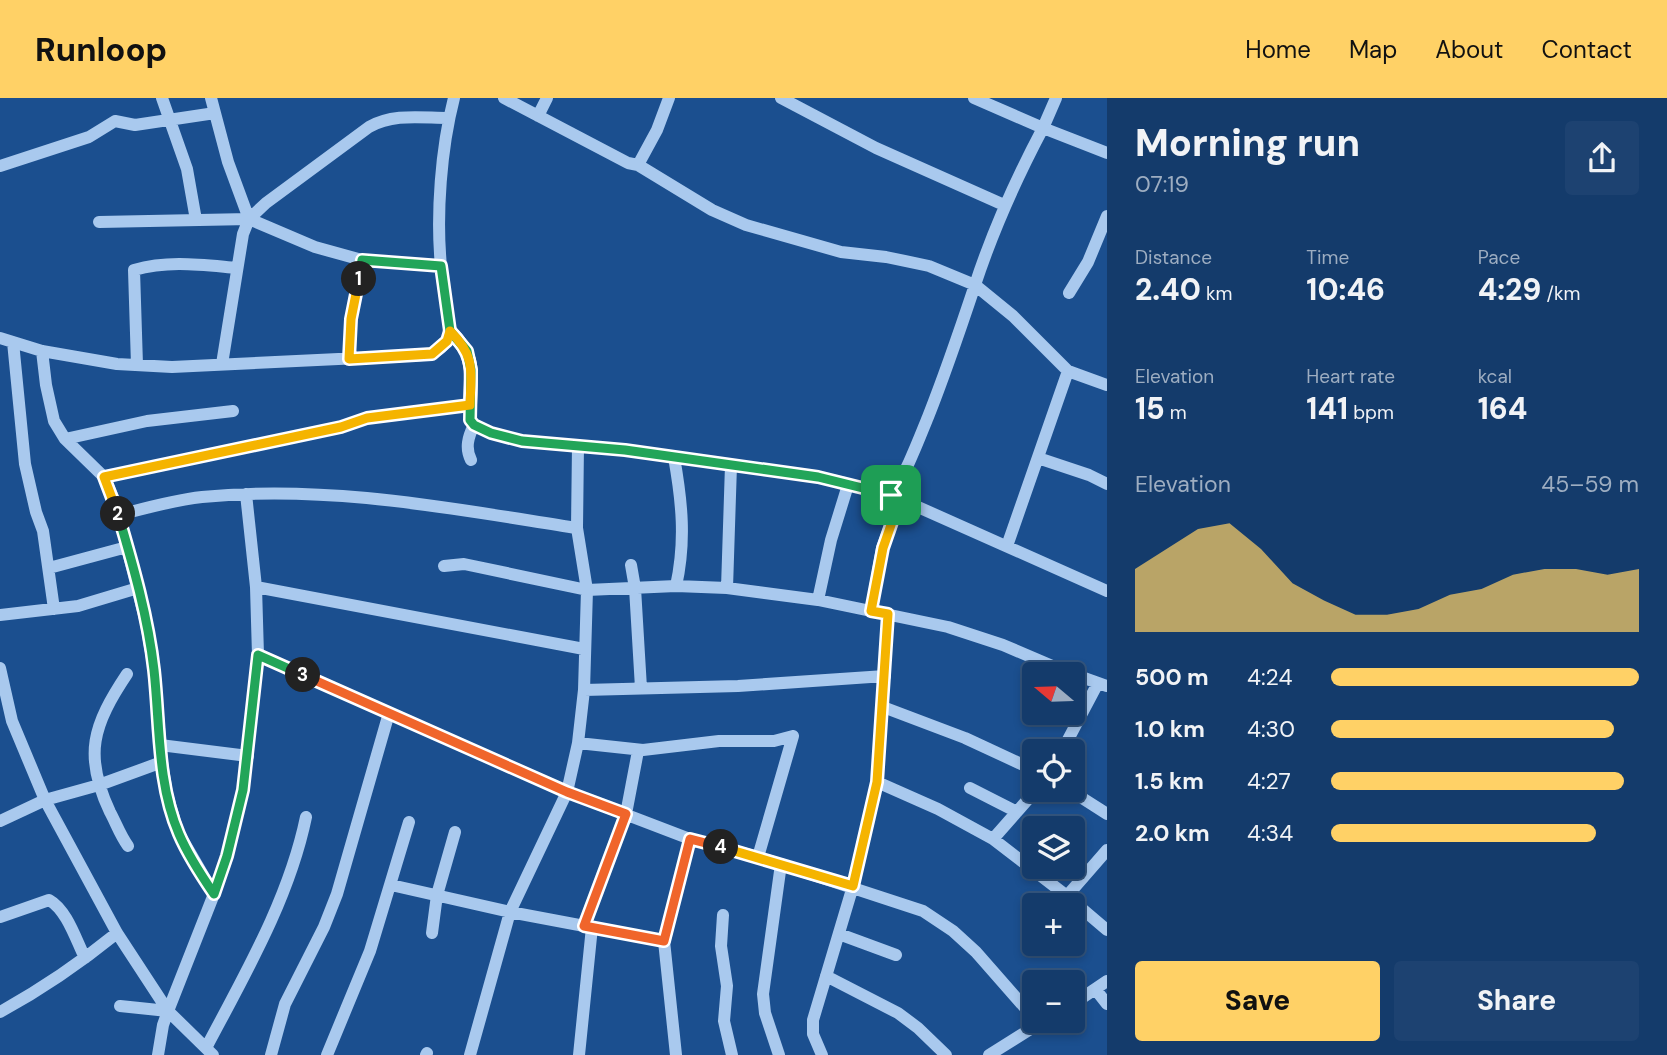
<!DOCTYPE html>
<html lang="en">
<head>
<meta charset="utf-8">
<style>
  :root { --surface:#143b6b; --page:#1d4271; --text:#f1f3f6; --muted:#9dadc1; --line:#33557e; --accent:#ffd166 }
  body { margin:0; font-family:"DM Sans",sans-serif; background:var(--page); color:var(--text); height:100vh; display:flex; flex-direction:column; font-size:26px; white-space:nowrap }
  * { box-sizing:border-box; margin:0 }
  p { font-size:23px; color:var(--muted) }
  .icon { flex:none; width:38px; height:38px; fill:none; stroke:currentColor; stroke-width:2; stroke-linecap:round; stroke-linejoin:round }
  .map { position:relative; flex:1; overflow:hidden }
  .panel { display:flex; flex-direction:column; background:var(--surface); width:560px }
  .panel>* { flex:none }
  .needle { width:46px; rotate:289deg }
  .tools { position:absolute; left:1022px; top:564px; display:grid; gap:14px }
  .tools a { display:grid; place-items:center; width:63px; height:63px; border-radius:7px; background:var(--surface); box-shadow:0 4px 10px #0003,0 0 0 2px var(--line); font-size:35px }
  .pin { position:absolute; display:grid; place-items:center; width:60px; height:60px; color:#fff; margin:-30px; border-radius:14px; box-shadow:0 4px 10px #0006 }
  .km { position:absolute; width:35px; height:35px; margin:-18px; border-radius:50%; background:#222; color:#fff; font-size:19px; line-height:35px; text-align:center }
  .round { display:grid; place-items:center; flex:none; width:74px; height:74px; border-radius:7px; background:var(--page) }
  .head { display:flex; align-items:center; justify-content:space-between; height:119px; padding:0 28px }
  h1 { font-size:38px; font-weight:800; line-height:52px }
  .metrics { display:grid; grid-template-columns:repeat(3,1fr); gap:10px; height:119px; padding:7px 28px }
  .metrics div { display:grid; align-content:center }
  .metrics b { font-size:30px; font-weight:800 }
  .metrics small { font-size:19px; font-weight:400 }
  .metrics p { font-size:19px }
  .chart { height:196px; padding:14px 28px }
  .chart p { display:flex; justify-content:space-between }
  .chart svg { width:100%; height:126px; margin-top:7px; fill:var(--accent); opacity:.7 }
  .primary-button { display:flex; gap:14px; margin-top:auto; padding:14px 28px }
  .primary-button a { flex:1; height:80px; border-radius:7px; background:var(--accent); color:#111; font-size:28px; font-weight:800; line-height:80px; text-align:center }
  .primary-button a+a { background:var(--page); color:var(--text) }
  ul { padding:0 28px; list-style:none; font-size:23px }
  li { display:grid; grid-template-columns:112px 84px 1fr; align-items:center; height:52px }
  li i { height:18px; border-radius:9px; background:var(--accent) }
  header { display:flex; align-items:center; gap:42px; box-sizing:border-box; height:98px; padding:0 35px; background:var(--accent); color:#111 }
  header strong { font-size:33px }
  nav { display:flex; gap:38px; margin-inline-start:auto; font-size:24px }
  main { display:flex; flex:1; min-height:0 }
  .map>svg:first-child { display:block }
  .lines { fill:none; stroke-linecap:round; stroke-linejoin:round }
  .minor { stroke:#a9c9ee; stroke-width:12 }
  .split-1-casing { stroke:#fff; stroke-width:14 }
  .split-2-casing { stroke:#fff; stroke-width:14 }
  .split-3-casing { stroke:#fff; stroke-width:14 }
  .split-4-casing { stroke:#fff; stroke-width:14 }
  .split-5-casing { stroke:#fff; stroke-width:14 }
  .split-1 { stroke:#22a559; stroke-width:9 }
  .split-2 { stroke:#f5b400; stroke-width:9 }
  .split-3 { stroke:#22a559; stroke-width:9 }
  .split-4 { stroke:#f0652b; stroke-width:9 }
  .split-5 { stroke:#f5b400; stroke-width:9 }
</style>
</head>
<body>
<header>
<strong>Runloop</strong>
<nav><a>Home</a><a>Map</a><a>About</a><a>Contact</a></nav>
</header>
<main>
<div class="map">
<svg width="1107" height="957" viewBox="0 0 1107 957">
  <rect width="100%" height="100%" fill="#1b4f8f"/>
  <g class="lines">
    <path class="minor" d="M162,0L187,71L196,122
      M211,0L228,64L249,121
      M504,0L628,65L638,67L712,112L746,127L841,154L886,159L929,168L975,187C960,232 945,276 928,319C917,346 907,373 891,397
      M781,0L876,50L1004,107
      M974,0L1043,30L1056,0
      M538,18L547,0
      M1107,55L1043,30C1016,81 993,132 975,187L1013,218L1068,273L1107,287
      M638,67L657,32L669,0
      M0,68L89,39L115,23L135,27L215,15
      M99,124L249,121L315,149L362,162L441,168
      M1069,195L1088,164L1107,118
      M450,233L467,253L471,272L470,322L474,327L491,335L522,343L625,352L818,379L891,397L1107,493
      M0,240L42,253L117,266L172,269L423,257C439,255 446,248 450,233C447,211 443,190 441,168C436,117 441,50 454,0
      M13,244L25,366L36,414L43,433L54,511
      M349,261L351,221L362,162
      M222,266L243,136L249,121L266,105L369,29C394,15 421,20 449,20
      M137,267L134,172C169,162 202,167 237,170
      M65,341L147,323L233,313
      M674,359C682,404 686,443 676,488
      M1038,360L1089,377L1107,386
      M471,362C465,350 468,339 474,327
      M104,379L341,329L367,320L470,307
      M119,417C146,410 174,402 202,399C327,386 454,411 577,430L578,347
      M1007,448L1068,273
      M631,467L635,490L641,590
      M444,468L464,466L587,492L676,488L727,490L818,502L948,529L1003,547L1071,576
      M49,470L127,449
      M256,489L584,551
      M727,490L731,367
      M818,502L831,442L848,387
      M871,513L882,450L900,401
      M0,517L78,508L138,490
      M258,557L567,694L690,741L758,759L923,813L953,833L976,854L1034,920
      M0,570L12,623L45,702L99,687L162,664
      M127,576C93,627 83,657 110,714C116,725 120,737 128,748
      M1073,576L1107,588
      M584,592L738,588L885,578
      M883,609L965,640L1034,672
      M578,645L643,652L719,643H774L793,638
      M160,647L248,658
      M1062,653L1098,585
      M877,684L938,711L993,741L1067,798
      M970,690L1017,714
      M1068,691L1107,716
      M0,723L45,702L117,835L168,913L214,796L178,734L167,696L162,664L154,572L146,525L116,406L104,379L65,341L54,323L46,287L42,253
      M993,741L1037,691
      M1107,752L1067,798L1107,832
      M758,759L793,638
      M391,787L510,814L664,843
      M214,796L227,758L243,693L258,557L256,489L246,396
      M723,817L721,848L727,888L724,923L732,957
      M0,819L49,802C67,812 76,842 85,860
      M584,828L626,716L638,653
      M432,835L437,797L455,734
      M839,836L896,857
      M826,878L898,915L918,930L946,957
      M1096,892L1107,906
      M1073,906L1107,883
      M120,908L168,913L213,957
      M0,914C42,891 80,865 117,835
      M206,950C245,876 289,801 306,719
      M158,957L163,927L168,913
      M271,957L285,906L324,829L337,796L389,615
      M327,957L370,853L409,724
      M426,957L427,955
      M470,957L510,814L567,694L578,645L584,592L587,492L577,430
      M579,957L592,829
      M676,957L664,843L690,741
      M779,957L765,915L763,896L781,766
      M822,957L813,936V922L853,788L877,684L888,516
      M989,957L1045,922"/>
  </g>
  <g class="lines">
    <defs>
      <path id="split-1" d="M359,181L362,162L441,168L450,233L467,253L471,272L470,322L474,327L491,335L522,343L625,352L818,379L891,397"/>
      <path id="split-2" d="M118,416L104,379L341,329L367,320L470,307C471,273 476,259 450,233L447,243L432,256L349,261L351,221L359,181"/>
      <path id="split-3" d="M118,416C133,467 148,519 154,572C160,626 157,685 179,736C188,757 201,777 214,796L227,758L243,692L258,557L303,577"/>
      <path id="split-4" d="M303,577L567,694L626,716L584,828L664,843L690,741L721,749"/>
      <path id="split-5" d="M721,749L853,788L877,684L888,516L871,513L883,450L900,401L891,397"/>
    </defs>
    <use href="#split-1" class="split-1-casing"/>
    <use href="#split-2" class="split-2-casing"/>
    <use href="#split-3" class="split-3-casing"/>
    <use href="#split-4" class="split-4-casing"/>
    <use href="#split-5" class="split-5-casing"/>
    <use href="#split-1" class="split-1"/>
    <use href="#split-2" class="split-2"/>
    <use href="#split-3" class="split-3"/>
    <use href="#split-4" class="split-4"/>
    <use href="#split-5" class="split-5"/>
  </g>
</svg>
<div class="tools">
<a><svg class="needle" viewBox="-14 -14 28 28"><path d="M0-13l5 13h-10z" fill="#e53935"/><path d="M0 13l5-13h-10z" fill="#9dadc1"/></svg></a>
<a><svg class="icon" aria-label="locate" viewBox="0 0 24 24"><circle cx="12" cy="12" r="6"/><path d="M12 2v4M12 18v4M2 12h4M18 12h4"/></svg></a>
<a><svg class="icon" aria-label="layers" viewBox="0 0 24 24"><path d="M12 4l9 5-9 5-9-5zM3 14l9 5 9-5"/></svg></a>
<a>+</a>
<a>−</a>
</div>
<div class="pin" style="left:891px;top:397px;background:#1e9e55"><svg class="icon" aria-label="arrive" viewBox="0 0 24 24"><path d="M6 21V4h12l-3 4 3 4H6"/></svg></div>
<b class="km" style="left:359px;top:181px">1</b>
<b class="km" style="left:118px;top:416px">2</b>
<b class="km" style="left:303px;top:577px">3</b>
<b class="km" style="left:721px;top:749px">4</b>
</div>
<section class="panel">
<div class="head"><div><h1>Morning run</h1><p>07:19</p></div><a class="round"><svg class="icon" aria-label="share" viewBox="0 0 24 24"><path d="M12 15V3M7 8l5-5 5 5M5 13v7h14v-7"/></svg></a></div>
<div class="metrics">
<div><p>Distance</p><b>2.40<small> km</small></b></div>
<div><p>Time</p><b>10:46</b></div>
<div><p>Pace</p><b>4:29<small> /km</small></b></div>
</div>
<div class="metrics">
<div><p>Elevation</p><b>15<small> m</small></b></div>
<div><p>Heart rate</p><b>141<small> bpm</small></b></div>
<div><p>kcal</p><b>164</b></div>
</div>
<div class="chart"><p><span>Elevation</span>45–59 m</p>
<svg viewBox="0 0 160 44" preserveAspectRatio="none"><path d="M0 44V22L10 15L20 8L30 6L40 15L50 27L60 33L70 38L80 38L90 36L100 31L110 29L120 24L130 22L140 22L150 24L160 22V44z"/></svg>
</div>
<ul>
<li><b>500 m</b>4:24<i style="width:100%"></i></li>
<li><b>1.0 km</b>4:30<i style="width:92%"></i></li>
<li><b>1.5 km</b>4:27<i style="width:95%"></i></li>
<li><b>2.0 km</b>4:34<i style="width:86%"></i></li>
</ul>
<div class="primary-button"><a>Save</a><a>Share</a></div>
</section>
</main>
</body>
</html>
